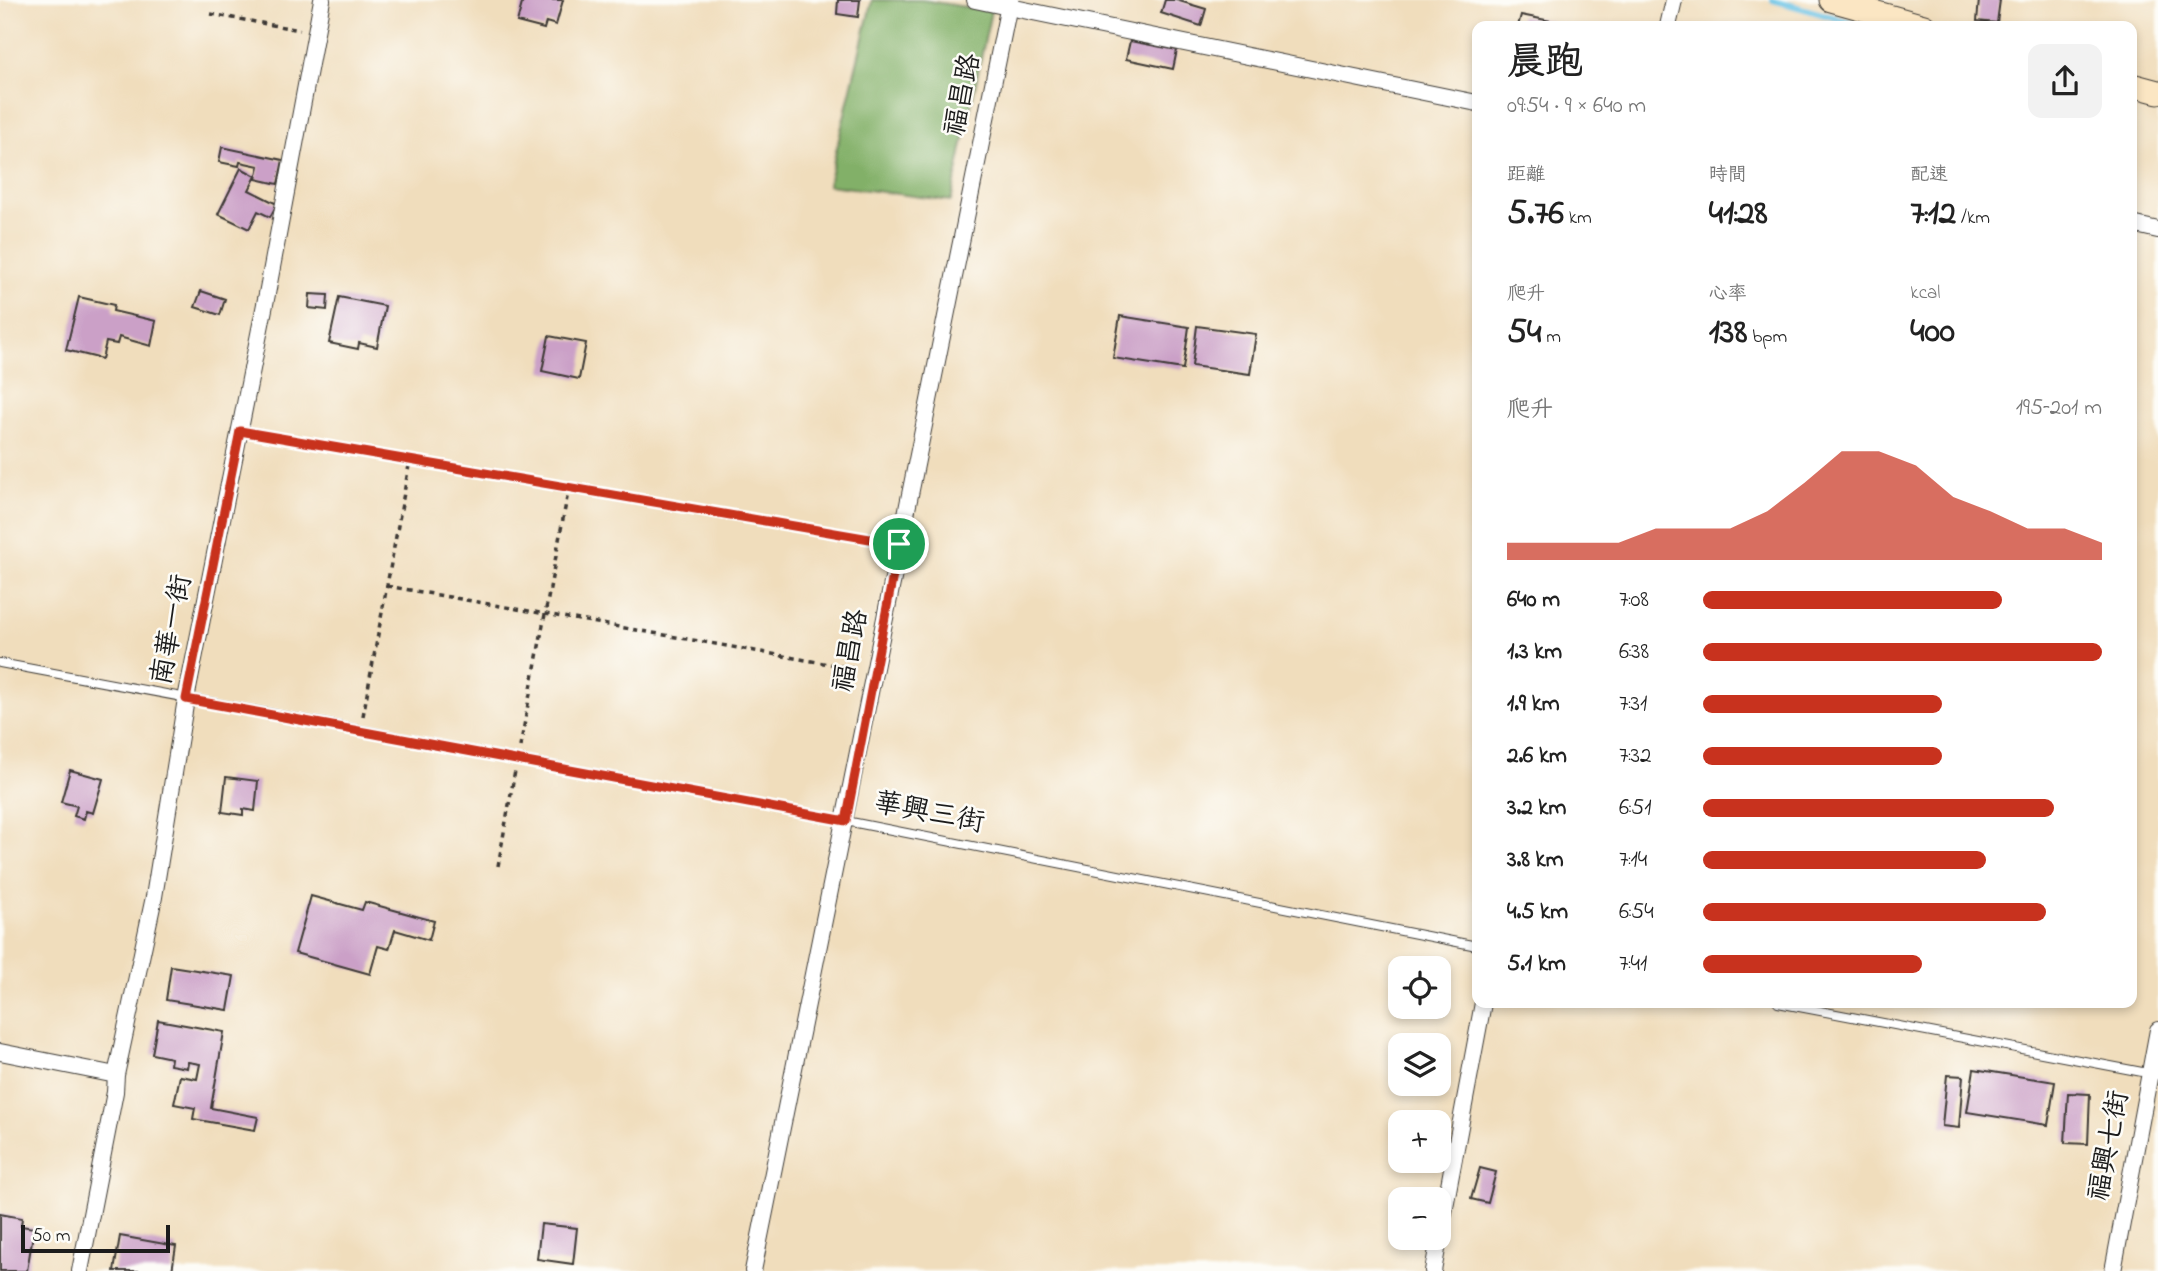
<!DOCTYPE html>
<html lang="zh-TW">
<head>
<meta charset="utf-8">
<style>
  :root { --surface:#fff; --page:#f2f2f2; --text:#222; --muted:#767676; --accent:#c8321e }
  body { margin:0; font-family:"Indie Flower","LXGW WenKai TC",sans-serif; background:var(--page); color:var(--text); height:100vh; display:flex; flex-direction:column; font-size:26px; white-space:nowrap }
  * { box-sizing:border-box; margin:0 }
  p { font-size:23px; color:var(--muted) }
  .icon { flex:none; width:38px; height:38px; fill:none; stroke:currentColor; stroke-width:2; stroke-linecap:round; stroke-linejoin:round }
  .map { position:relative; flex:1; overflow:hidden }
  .sheet { position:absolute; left:1472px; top:21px; width:665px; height:987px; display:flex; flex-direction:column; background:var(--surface); border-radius:14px; box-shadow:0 4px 10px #0003 }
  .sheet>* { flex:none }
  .controls { position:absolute; left:1388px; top:956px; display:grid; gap:14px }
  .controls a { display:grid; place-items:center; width:63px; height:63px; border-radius:14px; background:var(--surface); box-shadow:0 4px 10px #0003; font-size:35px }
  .scale { position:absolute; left:21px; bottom:18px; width:149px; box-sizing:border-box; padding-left:7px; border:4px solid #1c1c1c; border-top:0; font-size:19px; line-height:24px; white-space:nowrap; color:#1c1c1c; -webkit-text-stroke:5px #fdfcf7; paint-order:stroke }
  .pin { position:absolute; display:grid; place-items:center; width:60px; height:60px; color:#fff; margin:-30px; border:4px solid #fff; border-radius:50%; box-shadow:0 2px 7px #0007 }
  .round { display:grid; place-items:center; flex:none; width:74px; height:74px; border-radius:14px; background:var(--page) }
  .overview { display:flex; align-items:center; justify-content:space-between; height:119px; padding:0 35px }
  h1 { font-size:38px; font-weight:700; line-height:52px }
  .metrics { display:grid; grid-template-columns:repeat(3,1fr); gap:10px; height:119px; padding:7px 35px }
  .metrics div { display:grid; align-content:center }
  .metrics b { font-size:35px; font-weight:700 }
  .metrics small { font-size:19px; font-weight:400 }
  .metrics p { font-size:19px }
  .chart { height:196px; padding:14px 35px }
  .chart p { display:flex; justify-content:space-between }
  .chart svg { width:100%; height:126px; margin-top:7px; fill:var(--accent); opacity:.7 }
  ul { padding:0 35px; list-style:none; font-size:23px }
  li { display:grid; grid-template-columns:112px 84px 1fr; align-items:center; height:52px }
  li i { height:18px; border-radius:9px; background:var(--accent) }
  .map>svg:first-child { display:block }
  .forest { fill:#82b068; stroke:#4f6642; stroke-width:2 }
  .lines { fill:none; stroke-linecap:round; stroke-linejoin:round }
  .stream { stroke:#68c3e6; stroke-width:6 }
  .building { fill:#cba0c7 }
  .lane-casing { stroke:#3c3934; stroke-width:10 }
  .street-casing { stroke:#3c3934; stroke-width:18 }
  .secondary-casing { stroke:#3c3934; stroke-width:25 }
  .path { stroke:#3c3934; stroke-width:3.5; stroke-dasharray:5 5; stroke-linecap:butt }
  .lane { stroke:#fff; stroke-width:8 }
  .street { stroke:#fff; stroke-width:16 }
  .secondary { stroke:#fbe6c3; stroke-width:23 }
  .route-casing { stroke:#fff; stroke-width:14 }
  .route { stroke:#c8321e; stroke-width:9 }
  .labels { text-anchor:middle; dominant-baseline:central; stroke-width:5; stroke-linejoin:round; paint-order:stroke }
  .street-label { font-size:28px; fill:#1c1c1c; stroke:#fdfcf7 }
</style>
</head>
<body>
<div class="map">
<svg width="2158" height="1271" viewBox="0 0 2158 1271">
  <rect width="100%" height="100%" fill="#fdfcf7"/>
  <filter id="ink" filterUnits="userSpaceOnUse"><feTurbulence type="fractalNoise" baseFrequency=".0143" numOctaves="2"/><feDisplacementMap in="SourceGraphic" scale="14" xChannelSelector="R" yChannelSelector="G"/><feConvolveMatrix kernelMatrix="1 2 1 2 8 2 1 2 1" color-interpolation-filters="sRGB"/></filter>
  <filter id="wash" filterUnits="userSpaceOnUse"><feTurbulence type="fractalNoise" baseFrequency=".00686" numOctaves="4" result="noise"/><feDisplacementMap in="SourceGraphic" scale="28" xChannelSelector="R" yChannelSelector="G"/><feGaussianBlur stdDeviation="1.57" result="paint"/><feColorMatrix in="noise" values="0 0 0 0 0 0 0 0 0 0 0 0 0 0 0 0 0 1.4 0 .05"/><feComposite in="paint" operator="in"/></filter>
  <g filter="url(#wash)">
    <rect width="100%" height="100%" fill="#f0ddbc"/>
    <path class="forest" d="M872,0H922L991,11L951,201L828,185Z"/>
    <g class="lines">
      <path class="stream" d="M1773,0L1864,26
        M2132,101L2158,108"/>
    </g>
    <g id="blocks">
      <path class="building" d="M523,0H563L556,25L546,22L544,29L517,22Z
        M838,0H860L858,17L837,14Z
        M1165,0H1176L1206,9L1201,26L1161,13Z
        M1979,0H2000L1997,23L1977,21Z
        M1521,15L1551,21L1550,26H1518Z
        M1130,41L1177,50L1173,69L1126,59Z
        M222,147L283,160L278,184L256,179L259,166L240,162L239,166L219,162Z
        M241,168L256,176L249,190L277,204L270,217L258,211L249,229L218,214Z
        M201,291L225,299L220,315L195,307Z
        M310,294L328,295L327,310L309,308Z
        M79,297L114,305L113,311L156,321L151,346L119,337L117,344L106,342L102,359L66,350Z
        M339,297L385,306L377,347L359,343L358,349L329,343Z
        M1120,316L1189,327L1183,369L1113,358Z
        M1197,326L1256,334L1250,374L1192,366Z
        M549,336L586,343L579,379L542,371Z
        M70,770L103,779L93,813L86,811L84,819L74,816L77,806L61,802Z
        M226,777L258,781L255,811L243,809V815L222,812Z
        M311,896L362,910L365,902L434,921L429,940L395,930L389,949L378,946L370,974L295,953Z
        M171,966L234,976L228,1010L166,1000Z
        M158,1020L224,1032L211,1108L258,1117L255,1130L193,1119L195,1108L174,1104L180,1076L197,1079L200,1064L188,1062L187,1068L170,1065L171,1058L152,1054Z
        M1974,1069L2055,1082L2048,1125L1967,1112Z
        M1947,1075L1963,1076L1959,1128L1942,1126Z
        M2068,1093L2090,1094L2088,1144L2065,1143Z
        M1480,1168L1496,1172L1488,1203L1471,1199Z
        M0,1214L22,1218L21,1226L34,1228L27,1271H0Z
        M541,1224L577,1228L573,1264L537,1259Z
        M120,1236L176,1246L172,1271H114Z"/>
    </g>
  </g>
  <g filter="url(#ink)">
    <use href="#blocks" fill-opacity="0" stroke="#3c3934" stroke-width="2"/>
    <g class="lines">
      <defs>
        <path id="lane" d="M0,663L846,821L1477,946
          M1778,1003L2158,1075"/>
        <path id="street" d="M975,0L1477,103
          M1668,26L1674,0
          M2132,224L2158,230
          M0,1052L116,1075
          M80,1271L115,1092L116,1075L154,897L186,699L267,294L322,0
          M753,1271L1010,0
          M1433,1271L1483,1003
          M2113,1271L2158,1030"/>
        <path id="secondary" d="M1831,0L1924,26
          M2132,85L2158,92"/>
      </defs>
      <use href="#lane" class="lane-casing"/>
      <use href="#street" class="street-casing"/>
      <use href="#secondary" class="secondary-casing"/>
      <path class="path" d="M211,14L300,30
        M255,434L883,541
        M387,586L857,669
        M363,716L410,460
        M520,747L569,487
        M498,866L515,771"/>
      <use href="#lane" class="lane"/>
      <use href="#street" class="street"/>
      <use href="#secondary" class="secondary"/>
    </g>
  </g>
  <g class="lines" filter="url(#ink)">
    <defs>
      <path id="route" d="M240,431L899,544L846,821L186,699Z"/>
    </defs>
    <use href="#route" class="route-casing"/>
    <use href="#route" class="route"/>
  </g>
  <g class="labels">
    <g class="street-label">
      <text transform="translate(964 95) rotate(-78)">福昌路</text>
      <text transform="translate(173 630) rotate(-79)">南華一街</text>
      <text transform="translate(852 651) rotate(-79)">福昌路</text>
      <text transform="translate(929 814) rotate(11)">華興三街</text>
      <text transform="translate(2110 1146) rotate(-79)">福興七街</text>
    </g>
  </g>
</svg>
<div class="controls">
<a><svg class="icon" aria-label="locate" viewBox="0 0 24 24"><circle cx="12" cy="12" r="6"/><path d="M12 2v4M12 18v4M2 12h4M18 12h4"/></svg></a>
<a><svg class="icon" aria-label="layers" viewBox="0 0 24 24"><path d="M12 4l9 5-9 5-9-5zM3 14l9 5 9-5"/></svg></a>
<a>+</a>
<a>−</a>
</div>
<div class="scale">50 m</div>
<div class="pin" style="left:899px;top:544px;background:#1e9e55"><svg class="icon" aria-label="arrive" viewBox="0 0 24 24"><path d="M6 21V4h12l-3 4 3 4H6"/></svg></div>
<section class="sheet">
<div class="overview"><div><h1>晨跑</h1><p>09:54 · 9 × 640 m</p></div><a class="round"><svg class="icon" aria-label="share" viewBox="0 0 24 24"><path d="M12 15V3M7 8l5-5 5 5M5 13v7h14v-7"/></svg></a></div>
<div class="metrics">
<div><p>距離</p><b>5.76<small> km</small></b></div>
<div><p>時間</p><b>41:28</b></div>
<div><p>配速</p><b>7:12<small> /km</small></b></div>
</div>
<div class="metrics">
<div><p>爬升</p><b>54<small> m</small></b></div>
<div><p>心率</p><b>138<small> bpm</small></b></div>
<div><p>kcal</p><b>400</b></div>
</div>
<div class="chart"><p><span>爬升</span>195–201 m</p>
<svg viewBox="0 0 160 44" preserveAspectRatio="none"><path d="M0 44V38L10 38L20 38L30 38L40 33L50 33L60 33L70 27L80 17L90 6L100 6L110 11L120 22L130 27L140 33L150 33L160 38V44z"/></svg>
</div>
<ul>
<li><b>640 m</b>7:08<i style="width:75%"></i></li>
<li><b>1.3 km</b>6:38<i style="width:100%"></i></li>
<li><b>1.9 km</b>7:31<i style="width:60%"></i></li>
<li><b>2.6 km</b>7:32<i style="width:60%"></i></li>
<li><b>3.2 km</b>6:51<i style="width:88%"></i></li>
<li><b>3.8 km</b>7:14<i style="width:71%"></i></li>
<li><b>4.5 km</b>6:54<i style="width:86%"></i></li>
<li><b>5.1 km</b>7:41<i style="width:55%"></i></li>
</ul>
</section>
</div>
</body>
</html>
